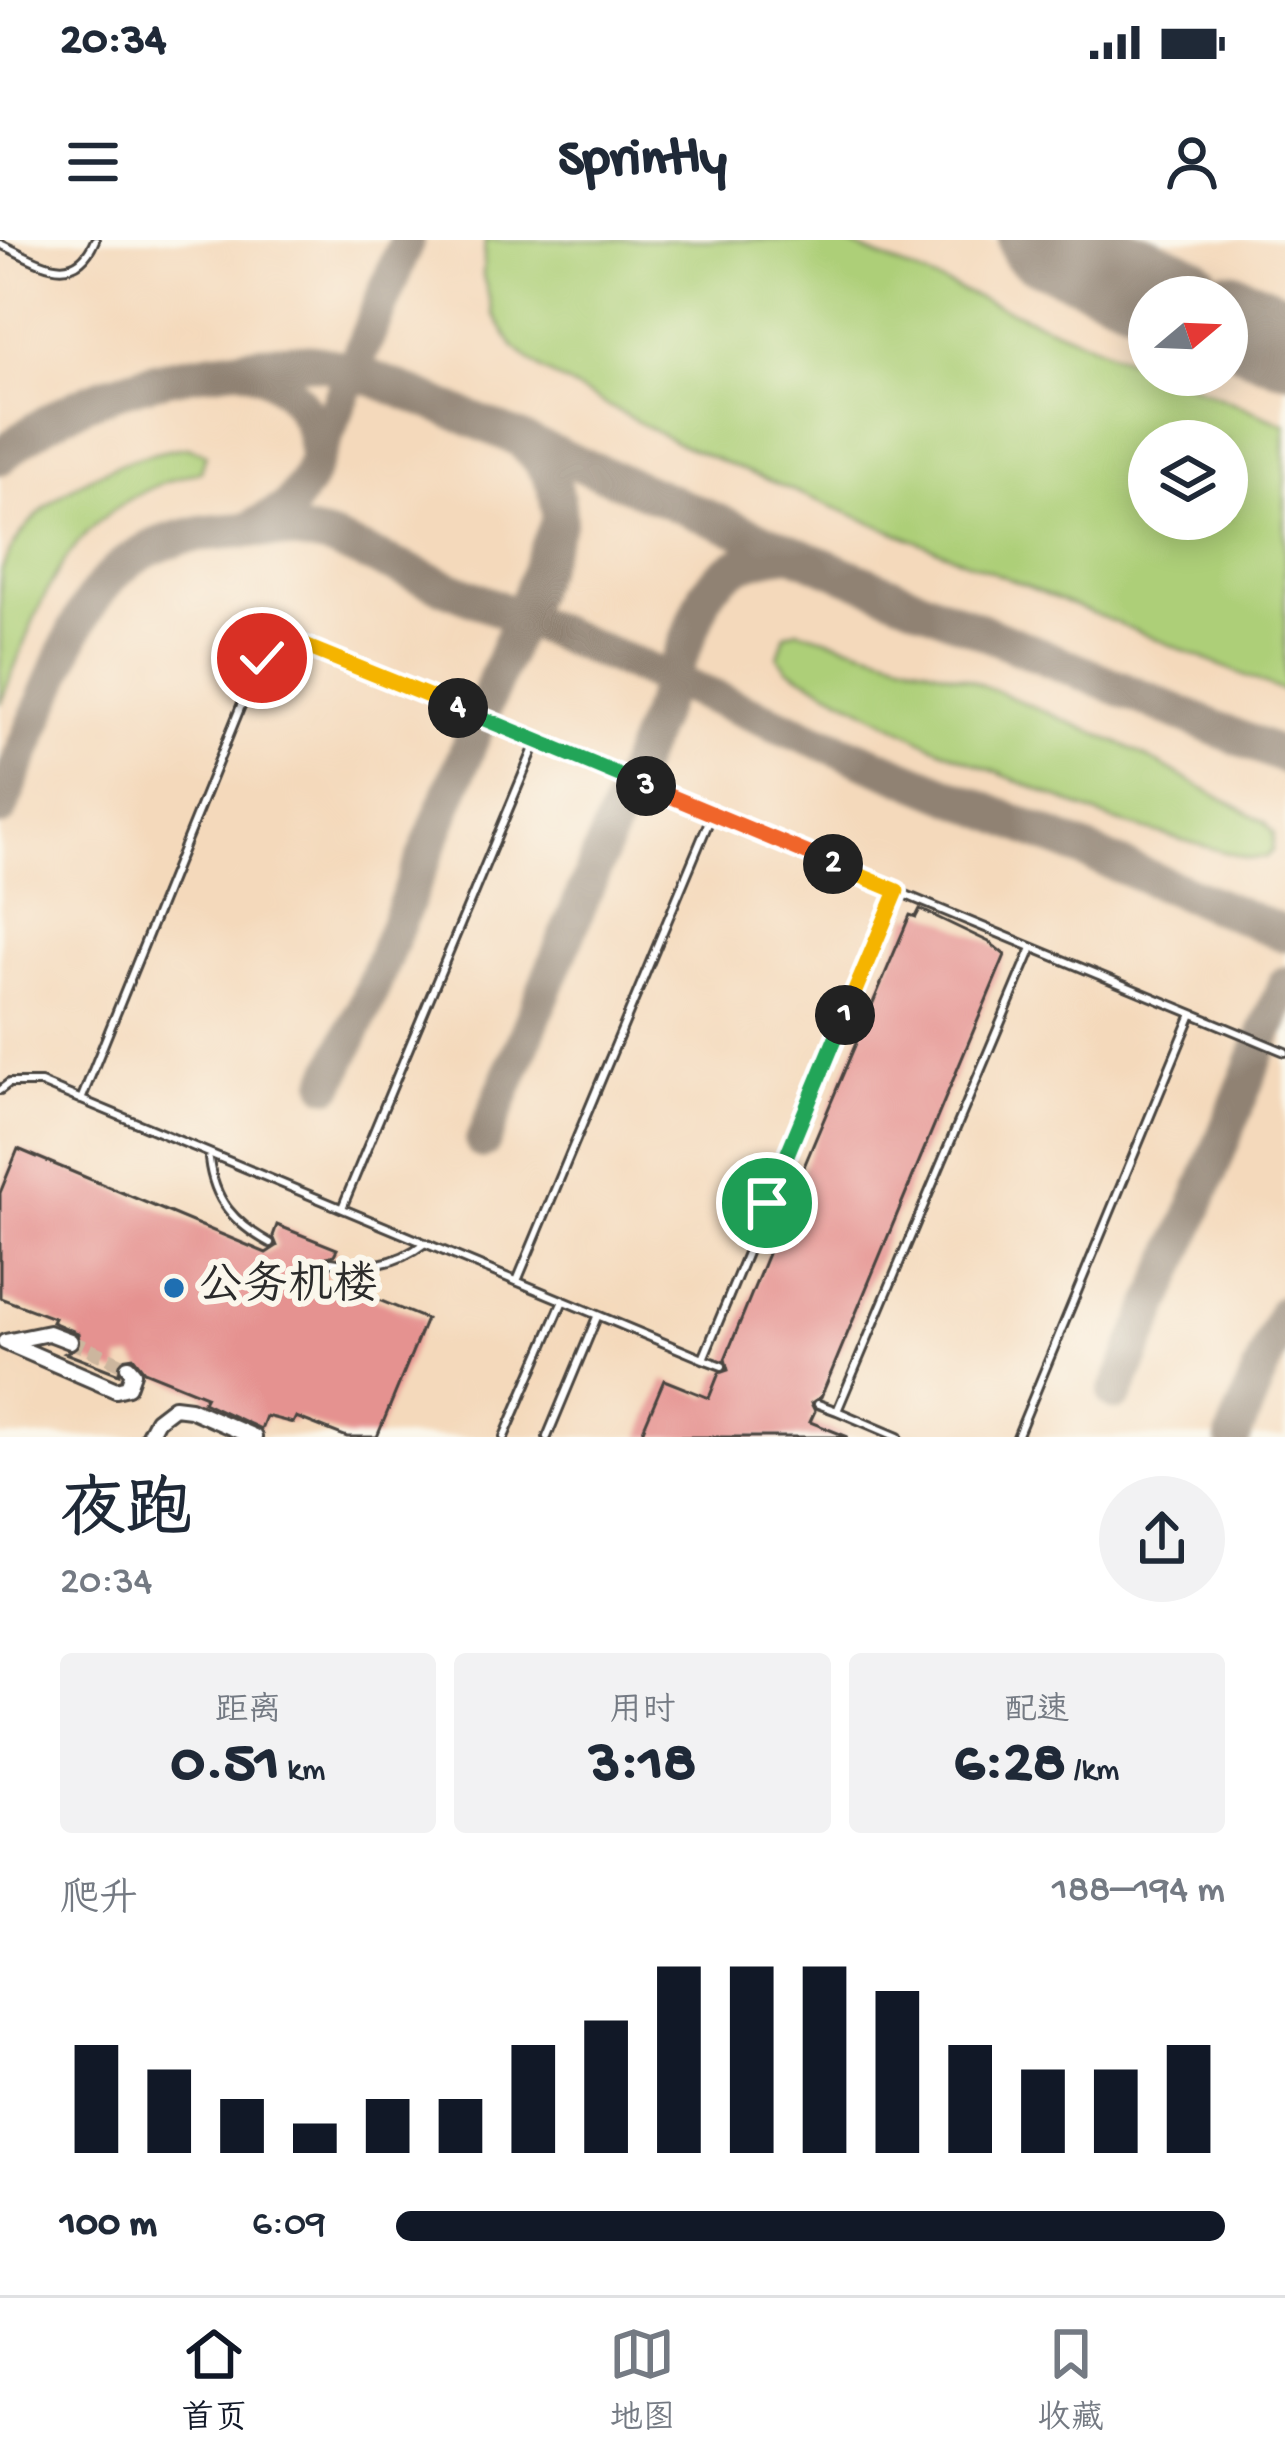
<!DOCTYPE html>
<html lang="zh">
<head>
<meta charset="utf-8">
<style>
  :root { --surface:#fff; --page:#f2f2f3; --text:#1f2937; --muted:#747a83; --line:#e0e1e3; --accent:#111827 }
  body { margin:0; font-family:"Gochi Hand","LXGW WenKai TC",sans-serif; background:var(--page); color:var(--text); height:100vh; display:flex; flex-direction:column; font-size:45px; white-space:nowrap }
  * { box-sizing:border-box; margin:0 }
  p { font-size:39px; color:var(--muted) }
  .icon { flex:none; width:66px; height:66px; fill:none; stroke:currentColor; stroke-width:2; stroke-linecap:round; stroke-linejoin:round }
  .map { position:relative; height:1197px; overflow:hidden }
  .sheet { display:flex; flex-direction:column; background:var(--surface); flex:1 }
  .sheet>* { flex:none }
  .needle { width:78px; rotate:71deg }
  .tools { position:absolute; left:1128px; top:36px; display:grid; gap:24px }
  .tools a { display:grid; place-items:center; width:120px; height:120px; border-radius:50%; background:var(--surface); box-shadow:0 6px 30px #0003; font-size:60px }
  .pin { position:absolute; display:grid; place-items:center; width:102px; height:102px; color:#fff; margin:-51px; border:6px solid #fff; border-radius:50%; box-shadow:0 3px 12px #0007 }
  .km { position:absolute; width:60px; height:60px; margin:-30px; border-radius:50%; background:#222; color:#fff; font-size:33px; line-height:60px; text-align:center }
  .round { display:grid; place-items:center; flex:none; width:126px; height:126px; border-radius:63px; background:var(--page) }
  .head { display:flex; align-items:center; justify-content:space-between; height:204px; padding:0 60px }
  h1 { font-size:66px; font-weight:700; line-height:90px }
  .metrics { display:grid; grid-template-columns:repeat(3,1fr); gap:18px; height:204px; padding:12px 60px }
  .metrics div { display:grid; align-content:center; border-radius:12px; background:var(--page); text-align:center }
  .metrics b { font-size:60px; font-weight:700 }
  .metrics small { font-size:33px; font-weight:400 }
  .metrics p { font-size:33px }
  .chart { height:336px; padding:24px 60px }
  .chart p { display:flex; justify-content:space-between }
  .chart svg { width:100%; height:216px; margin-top:12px; stroke:var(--accent); stroke-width:6 }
  ul { padding:0 60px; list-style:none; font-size:39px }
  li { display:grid; grid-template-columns:192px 144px 1fr; align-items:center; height:90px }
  li i { height:30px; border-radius:15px; background:var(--accent) }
  .status { display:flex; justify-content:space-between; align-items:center; height:84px; padding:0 60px; background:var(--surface); direction:ltr }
  .status svg { height:33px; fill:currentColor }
  header { display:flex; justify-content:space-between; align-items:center; height:156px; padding:0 60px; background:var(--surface); font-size:54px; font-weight:700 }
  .menu { display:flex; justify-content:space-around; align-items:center; height:168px; border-top:3px solid var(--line); background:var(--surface); font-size:33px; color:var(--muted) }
  .menu a { display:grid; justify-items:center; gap:6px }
  .menu .selected { color:var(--accent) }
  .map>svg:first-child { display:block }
  .green { fill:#adcf78; stroke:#6c7d52; stroke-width:3; fill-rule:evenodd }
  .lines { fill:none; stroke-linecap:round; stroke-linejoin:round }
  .taxiway { stroke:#908273; stroke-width:36 }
  .runway { stroke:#908273; stroke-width:90 }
  .building { fill:#e59290 }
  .street-tunnel { stroke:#ccb69e; stroke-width:14; stroke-dasharray:14 7; stroke-linecap:butt }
  .lane-casing { stroke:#494541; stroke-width:12 }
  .street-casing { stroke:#494541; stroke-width:20 }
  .lane { stroke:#fff; stroke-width:6 }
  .street { stroke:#fff; stroke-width:14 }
  .split-1-casing { stroke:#fff; stroke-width:24 }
  .split-2-casing { stroke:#fff; stroke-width:24 }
  .split-3-casing { stroke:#fff; stroke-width:24 }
  .split-4-casing { stroke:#fff; stroke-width:24 }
  .split-5-casing { stroke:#fff; stroke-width:24 }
  .split-1 { stroke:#22a559; stroke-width:15 }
  .split-2 { stroke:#f5b400; stroke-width:15 }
  .split-3 { stroke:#f0652b; stroke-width:15 }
  .split-4 { stroke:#22a559; stroke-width:15 }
  .split-5 { stroke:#f5b400; stroke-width:15 }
  .poi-dot { fill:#1f6fb2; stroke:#fbf7ec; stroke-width:4.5 }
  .labels { text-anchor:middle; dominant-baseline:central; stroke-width:12; stroke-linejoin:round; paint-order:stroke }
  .poi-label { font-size:45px; fill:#2b2b2b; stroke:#fbf7ec; text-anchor:start }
</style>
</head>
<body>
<div class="status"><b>20:34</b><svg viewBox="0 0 49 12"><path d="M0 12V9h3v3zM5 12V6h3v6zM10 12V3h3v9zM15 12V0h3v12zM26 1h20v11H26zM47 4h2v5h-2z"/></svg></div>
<header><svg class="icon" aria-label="menu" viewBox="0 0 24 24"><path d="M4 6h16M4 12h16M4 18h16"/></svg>Sprintly<svg class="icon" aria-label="person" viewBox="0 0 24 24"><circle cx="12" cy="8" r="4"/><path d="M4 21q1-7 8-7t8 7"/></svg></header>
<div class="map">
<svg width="1285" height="1197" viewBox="0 0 1285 1197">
  <rect width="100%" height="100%" fill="#fbf7ec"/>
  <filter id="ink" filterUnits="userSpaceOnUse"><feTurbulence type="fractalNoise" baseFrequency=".00833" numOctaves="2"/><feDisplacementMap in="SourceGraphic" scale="24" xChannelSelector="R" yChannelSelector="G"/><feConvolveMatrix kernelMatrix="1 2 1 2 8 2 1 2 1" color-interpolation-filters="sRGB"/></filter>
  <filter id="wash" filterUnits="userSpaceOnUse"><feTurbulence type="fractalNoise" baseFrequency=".004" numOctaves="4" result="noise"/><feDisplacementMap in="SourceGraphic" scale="48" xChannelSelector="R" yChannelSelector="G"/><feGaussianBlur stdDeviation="2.7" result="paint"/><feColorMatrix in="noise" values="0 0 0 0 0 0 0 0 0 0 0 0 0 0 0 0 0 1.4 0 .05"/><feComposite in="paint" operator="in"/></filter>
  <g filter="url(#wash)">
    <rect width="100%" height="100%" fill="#f4d9bb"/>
    <path class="green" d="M485,0H839L1149,128V135H1167L1285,184V452L677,203L542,130L513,106L494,75L483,36ZM1227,201V279H1149V201Z
      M187,207L206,214L201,231C65,266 48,346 0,464C0,437 0,353 1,332C27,257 115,217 187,207Z
      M797,390L968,439L1128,507L1265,582L1274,594L1272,611L1266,617L1250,619L1111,580L931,505L788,429L778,417L785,394Z"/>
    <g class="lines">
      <path class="taxiway" d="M240,126C286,136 316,171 316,218
        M0,217C66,159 137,140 221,128C252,124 284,118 315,122C351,127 387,145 421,158L1285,517
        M250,289L288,268L307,241L407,0
        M0,569C16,529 32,489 49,450C85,361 110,302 217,292C258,288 295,289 335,301L1285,694
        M329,843L364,768L559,280C559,250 550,226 526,206
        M483,901L706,354C726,325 754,316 789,312
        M1116,1153L1191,979L1285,744
        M1233,1197L1285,1072"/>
      <path class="runway" d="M1043,0L1181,57
        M1227,76L1285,100"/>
    </g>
    <g id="blocks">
      <path class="building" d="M920,669L989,702L1005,715L821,1157L811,1163L815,1171L810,1182L848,1197H640L664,1140L709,1158L719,1133L728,1130L725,1119L792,955L910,675L916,677Z
        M18,909L266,1013L277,1006L273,996L277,985L337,1009L334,1015L324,1018L328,1029L324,1038L426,1079L377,1197H347L296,1177L293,1183L266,1176L261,1189L203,1162L206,1156L144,1131L133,1117L120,1119L119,1134L65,1113L80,1106L78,1093L52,1082L54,1078L0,1058V953Z"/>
    </g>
  </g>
  <g filter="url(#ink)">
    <use href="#blocks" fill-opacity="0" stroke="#494541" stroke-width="3"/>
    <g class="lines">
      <path class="street-tunnel" d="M70,1101L128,1127"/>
      <defs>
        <path id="lane" d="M0,4C37,20 74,50 95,0
          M0,850L9,843H41L703,1119L897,651
          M81,860L253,436L269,409L295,402L1285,812
          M209,919C214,961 234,983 270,1003
          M342,968L537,501
          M331,1022C368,1028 395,1026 425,1003
          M517,1041L712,574
          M703,1119L722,1126
          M818,1164L837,1171
          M504,1197L562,1063
          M547,1197L597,1077
          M898,1197L837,1171L1032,708
          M1017,1197L1192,774"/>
        <path id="street" d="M70,1101L49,1093L5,1102L116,1150L128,1147L133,1133L128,1127
          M148,1197L157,1180L174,1167L190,1169L254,1197"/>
      </defs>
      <use href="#lane" class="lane-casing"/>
      <use href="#street" class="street-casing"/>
      <use href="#lane" class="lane"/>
      <use href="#street" class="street"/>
    </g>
  </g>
  <g class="lines" filter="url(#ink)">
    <defs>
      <path id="split-1" d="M767,963L845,775"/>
      <path id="split-2" d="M833,624L897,651L845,775"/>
      <path id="split-3" d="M646,546L833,624"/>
      <path id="split-4" d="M458,468L646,546"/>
      <path id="split-5" d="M262,418L277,405L295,402L458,468"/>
    </defs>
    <use href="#split-1" class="split-1-casing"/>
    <use href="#split-2" class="split-2-casing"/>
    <use href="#split-3" class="split-3-casing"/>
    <use href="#split-4" class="split-4-casing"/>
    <use href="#split-5" class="split-5-casing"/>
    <use href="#split-1" class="split-1"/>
    <use href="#split-2" class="split-2"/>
    <use href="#split-3" class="split-3"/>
    <use href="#split-4" class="split-4"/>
    <use href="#split-5" class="split-5"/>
  </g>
  <circle class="poi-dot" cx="174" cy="1048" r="12"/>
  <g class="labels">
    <g class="poi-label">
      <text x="198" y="1048">公务机楼</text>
    </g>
  </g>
</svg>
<div class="tools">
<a><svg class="needle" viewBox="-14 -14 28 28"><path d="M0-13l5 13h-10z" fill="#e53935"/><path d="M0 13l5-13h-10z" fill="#747a83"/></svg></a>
<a><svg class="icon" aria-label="layers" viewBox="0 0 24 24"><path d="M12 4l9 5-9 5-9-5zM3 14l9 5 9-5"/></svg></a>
</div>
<div class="pin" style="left:767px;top:963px;background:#1e9e55"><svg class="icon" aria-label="arrive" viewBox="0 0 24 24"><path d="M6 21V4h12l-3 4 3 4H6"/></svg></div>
<div class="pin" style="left:262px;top:418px;background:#d93025"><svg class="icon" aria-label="check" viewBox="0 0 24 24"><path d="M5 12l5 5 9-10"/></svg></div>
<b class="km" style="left:845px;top:775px">1</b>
<b class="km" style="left:833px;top:624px">2</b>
<b class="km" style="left:646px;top:546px">3</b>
<b class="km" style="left:458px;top:468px">4</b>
</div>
<section class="sheet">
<div class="head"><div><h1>夜跑</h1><p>20:34</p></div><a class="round"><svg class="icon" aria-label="share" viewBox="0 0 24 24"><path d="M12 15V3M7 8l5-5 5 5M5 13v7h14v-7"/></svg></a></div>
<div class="metrics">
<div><p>距离</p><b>0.51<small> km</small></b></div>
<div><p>用时</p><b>3:18</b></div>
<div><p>配速</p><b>6:28<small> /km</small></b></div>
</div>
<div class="chart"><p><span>爬升</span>188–194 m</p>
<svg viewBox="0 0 160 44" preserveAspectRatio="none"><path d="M5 44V22M15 44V27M25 44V33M35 44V38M45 44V33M55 44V33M65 44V22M75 44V17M85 44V6M95 44V6M105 44V6M115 44V11M125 44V22M135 44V27M145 44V27M155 44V22"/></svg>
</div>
<ul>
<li><b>100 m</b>6:09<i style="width:100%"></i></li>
</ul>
</section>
<nav class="menu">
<a class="selected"><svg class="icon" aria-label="home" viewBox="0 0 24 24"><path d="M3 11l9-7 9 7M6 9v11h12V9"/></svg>首页</a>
<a><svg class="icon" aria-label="map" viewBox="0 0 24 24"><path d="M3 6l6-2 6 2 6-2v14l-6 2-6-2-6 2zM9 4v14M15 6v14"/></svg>地图</a>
<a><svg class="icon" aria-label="saved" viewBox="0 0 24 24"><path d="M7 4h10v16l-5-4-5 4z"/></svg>收藏</a>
</nav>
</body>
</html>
